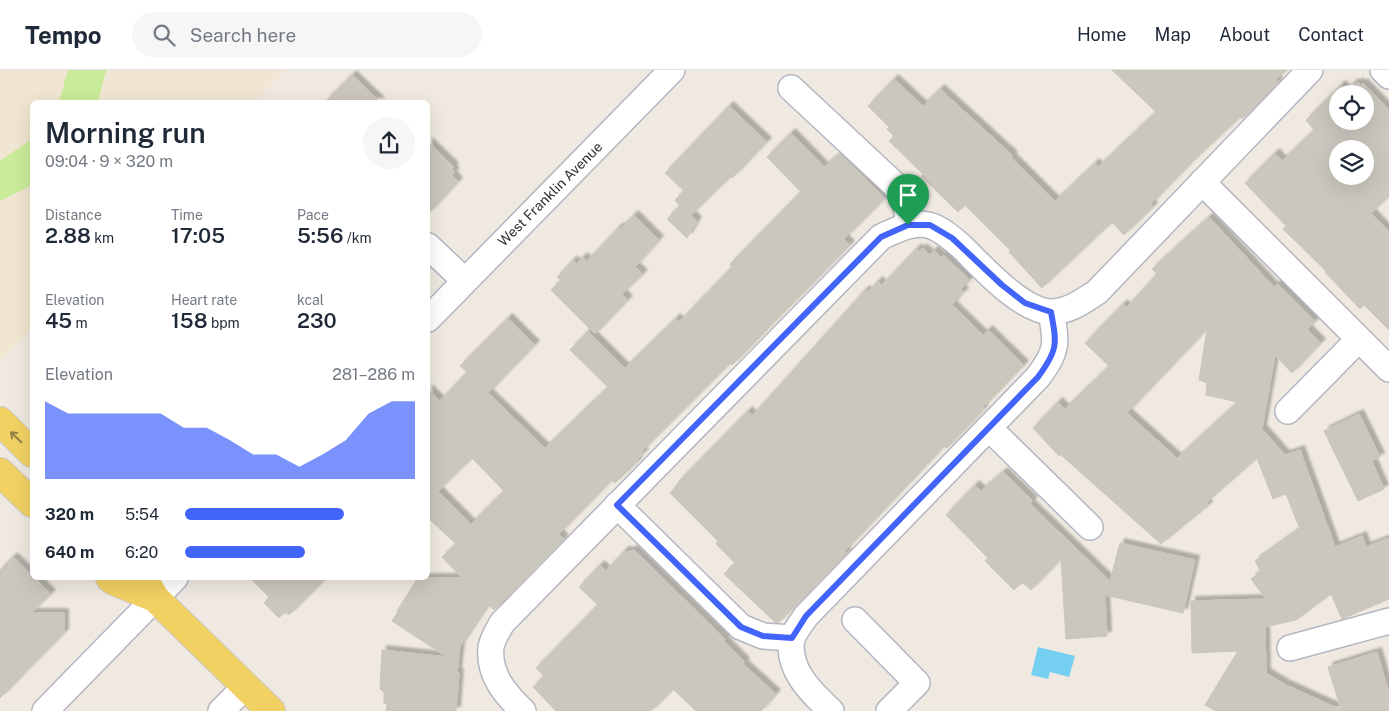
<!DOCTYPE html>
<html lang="en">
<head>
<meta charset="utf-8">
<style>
  :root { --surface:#fff; --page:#f6f6f7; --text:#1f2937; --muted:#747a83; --line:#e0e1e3; --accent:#4264fb }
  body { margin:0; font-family:"Public Sans",sans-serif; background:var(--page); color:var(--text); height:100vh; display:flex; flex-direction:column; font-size:19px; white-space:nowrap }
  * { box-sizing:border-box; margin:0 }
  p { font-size:16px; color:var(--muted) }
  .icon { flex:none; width:28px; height:28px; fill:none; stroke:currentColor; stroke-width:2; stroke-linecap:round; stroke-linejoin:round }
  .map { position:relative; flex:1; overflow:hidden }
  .drawer { position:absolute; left:30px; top:30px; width:400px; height:480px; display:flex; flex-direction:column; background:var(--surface); border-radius:8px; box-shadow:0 5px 20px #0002 }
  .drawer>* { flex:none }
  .controls { position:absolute; left:1329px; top:15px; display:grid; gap:10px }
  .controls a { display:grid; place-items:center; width:45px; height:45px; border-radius:50%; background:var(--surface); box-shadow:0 5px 20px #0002; font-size:25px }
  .pin { position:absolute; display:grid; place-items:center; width:42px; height:42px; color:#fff; margin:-51px -21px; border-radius:50% 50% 50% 0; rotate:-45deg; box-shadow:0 0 5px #0007 }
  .pin .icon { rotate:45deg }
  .round { display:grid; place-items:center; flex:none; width:52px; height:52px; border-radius:26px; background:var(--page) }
  .overview { display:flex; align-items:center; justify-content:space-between; height:85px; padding:0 15px }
  h1 { font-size:28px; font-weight:600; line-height:38px }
  .metrics { display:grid; grid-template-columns:repeat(3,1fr); gap:8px; height:85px; padding:5px 15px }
  .metrics div { display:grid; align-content:center }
  .metrics b { font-size:21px; font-weight:600 }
  .metrics small { font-size:14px; font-weight:400 }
  .metrics p { font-size:14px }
  .chart { height:140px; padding:10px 15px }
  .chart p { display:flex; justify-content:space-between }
  .chart svg { width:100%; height:90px; margin-top:5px; fill:var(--accent); opacity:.7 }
  ul { padding:0 15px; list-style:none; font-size:16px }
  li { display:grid; grid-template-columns:80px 60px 1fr; align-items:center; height:38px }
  li i { height:12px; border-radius:6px; background:var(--accent) }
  header { display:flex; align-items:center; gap:30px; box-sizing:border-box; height:70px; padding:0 25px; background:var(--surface); border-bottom:1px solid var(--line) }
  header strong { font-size:24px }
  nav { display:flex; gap:28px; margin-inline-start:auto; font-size:18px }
  .search { width:350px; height:45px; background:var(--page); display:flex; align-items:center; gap:12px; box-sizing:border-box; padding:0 18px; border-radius:28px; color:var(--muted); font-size:19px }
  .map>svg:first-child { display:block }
  .education { fill:#f0e6d1 }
  .pitch { fill:#c9ec9a }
  .water { fill:#75cff0 }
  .building { fill:#cbc7bf; stroke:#cbc5ba; fill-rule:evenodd; filter:url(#shadow) }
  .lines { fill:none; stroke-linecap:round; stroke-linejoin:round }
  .minor-casing { stroke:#b4b7c1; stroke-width:28 }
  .major-casing { stroke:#c9c9c9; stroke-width:30 }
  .minor { stroke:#fff; stroke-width:25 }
  .major { stroke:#f2d163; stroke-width:28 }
  .oneway { stroke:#908048 }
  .route-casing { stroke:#fff; stroke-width:10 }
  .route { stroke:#4264fb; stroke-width:6 }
  .labels { text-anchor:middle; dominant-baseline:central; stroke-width:4; stroke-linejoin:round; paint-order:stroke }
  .street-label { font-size:14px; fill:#2e2e2e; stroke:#fff }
</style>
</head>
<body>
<header>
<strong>Tempo</strong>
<div class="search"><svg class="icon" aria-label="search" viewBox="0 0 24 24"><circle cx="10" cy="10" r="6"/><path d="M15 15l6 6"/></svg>Search here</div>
<nav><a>Home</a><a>Map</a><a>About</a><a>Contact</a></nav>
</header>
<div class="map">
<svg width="1389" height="641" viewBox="0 0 1389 641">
  <defs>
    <filter id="shadow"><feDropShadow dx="4.5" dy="-4.5" stdDeviation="1" flood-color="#0004"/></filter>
  </defs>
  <rect width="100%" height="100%" fill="#efe9e1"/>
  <path class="education" d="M0,0H285L254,32H32V259L0,292Z"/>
  <path class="pitch" d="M68,0H106L98,32H59Z
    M32,69V115L0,131V91Z"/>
  <path class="water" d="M1038,577L1075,586L1069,607L1050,602L1048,609L1031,605Z"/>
  <path class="building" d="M1112,0H1286L1276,10L1278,12L1255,37L1242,49L1240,47L1192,92L1151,134L1153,137L1124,165L1112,152L1042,218L1009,182L1010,180L965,135L958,142L921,106L923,104L889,71L894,66L887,59L889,57L868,36L894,9L923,36L940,19L1013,86L1011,87L1055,131L1095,93L1098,97L1156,42Z
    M352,5L380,32H325Z
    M1358,12L1361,15L1363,13L1389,40V126L1371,143L1389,162V260L1364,235L1360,239L1325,202L1326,201L1283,159L1286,156L1245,113L1275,83L1282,91L1314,60L1306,50L1341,15L1346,20L1354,13L1356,15ZM1338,24H1365V51H1338ZM1338,79H1365V106H1338Z
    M729,36L767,72L732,108L731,106L691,145L697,151L687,168L667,149L680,136L675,130L684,121L665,103Z
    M791,63L824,97L840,84L885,128L844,169L850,175L732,295L730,293L642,381L644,383L637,389L638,391L615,413L612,410L559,464L564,469L494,540L488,534L460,576L457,603H459L456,641H386L387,634L384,633V622L380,619L382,580L447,587L392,551L398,542L397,541L418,508H462L442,487L456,474L428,448V319L440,331L467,302L460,296L508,248L535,275L488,323L545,378L608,317L570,280L588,261L625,298L676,248L679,252L732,197L730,194L801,122L767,87ZM472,388L504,421L471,454L438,421Z
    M428,72L454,97L452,99L455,102L452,105L458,112L428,144Z
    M634,145L659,170L635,197L643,204L622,224L628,230L595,264L551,220L561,210L557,207L573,190L576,194L583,187L587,191L619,157L620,159Z
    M1209,147L1274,217L1278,214L1315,252L1307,259L1321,273L1292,303L1275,285L1262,359L1285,385L1300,380L1335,477L1362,466L1366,477L1389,468V529L1342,549L1331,524L1296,550L1265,557L1266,603L1284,614L1341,640L1328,597L1377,582L1389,623V641H1216L1205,635L1238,581L1192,583L1191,531L1266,529L1251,509L1261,502L1255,491L1300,459L1286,424L1273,429L1257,388L1206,433L1208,436L1161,474L1069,392L1060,384L1059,386L1033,358L1058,332L1065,339L1109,296L1085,273L1123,234L1126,238L1157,204L1152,199ZM1207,259L1199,310L1207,313L1206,325L1238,332L1177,388L1127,343Z
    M917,178L920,181L922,178L930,185L934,180L941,187L943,185L970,210L961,219L964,222L952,235L983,265L988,260L1024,295L982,338L984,339L947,378L944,376L845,481L847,483L778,553L775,552L724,504L735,493L716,474L718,471L670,423L679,413L678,412L748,341L752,346L865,220L868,222L878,211L882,215Z
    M1359,344L1380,387L1372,391L1384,419L1358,431L1324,361Z
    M1003,402L1033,431L1030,434L1110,511L1120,473L1195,490L1183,543L1105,525L1107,566L1066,569L1061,489L1031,520L1022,512L1014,520L985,491L988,488L946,445L975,415L981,421Z
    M625,480L627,482L634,480L725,569L724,571L745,592L743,594L776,624L761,641H696L673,619L651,641H556L533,617L544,606L536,598L598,535L579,517L600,495L606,501Z
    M13,487L51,524L31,543H64V563L0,628V500Z
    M250,508H326L289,545L285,542L279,548L264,533L269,527Z"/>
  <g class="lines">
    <defs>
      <path id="minor" d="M1383,0L1389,6
        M791,18L895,115L905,131L909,155
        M1202,112L1389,299
        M428,176L465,211
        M428,249L672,0
        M1288,341L1359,269
        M989,358L1090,457
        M617,435L741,557L763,566L792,568
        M855,550L917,613L889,641
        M1290,578L1389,551
        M45,641L175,508
        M221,641L246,616
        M523,641C505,624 488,604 491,577C492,570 498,560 502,553L881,167C896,160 911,152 928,155C941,158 954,170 963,178C983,198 1023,242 1052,242C1070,241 1083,231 1097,222L1310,0
        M831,641C812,623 786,599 792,569C794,562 802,552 806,546L1038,307C1058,280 1057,274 1051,242"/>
      <path id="major" d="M0,351L32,383
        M0,402L32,433
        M110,508L114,511L155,528
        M144,508L155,528L271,641"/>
    </defs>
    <use href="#minor" class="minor-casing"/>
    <use href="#major" class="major-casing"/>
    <use href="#minor" class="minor"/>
    <use href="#major" class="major"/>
  </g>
  <defs><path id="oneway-shaft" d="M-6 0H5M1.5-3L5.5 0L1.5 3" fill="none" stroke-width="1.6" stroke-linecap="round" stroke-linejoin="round" transform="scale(1.25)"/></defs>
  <use class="oneway" href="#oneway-shaft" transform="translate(16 367) rotate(-136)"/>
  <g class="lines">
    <defs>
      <path id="route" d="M908,155H930L952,168L1002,215L1025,233L1051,242C1057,274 1058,280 1038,307L806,546L792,568L763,566L741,557L617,435L881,167Z"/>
    </defs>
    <use href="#route" class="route-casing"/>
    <use href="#route" class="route"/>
  </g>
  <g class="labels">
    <g class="street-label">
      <text transform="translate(550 124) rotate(-45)">West Franklin Avenue</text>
    </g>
  </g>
</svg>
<div class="controls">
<a><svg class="icon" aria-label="locate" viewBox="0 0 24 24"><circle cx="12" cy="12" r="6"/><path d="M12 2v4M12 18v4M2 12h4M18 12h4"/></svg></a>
<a><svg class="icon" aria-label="layers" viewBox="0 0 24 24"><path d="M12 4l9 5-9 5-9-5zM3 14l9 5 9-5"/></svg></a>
</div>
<div class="pin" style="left:908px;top:155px;background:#1e9e55"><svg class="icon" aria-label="arrive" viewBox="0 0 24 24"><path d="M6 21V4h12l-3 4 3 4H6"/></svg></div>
<section class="drawer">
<div class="overview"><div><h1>Morning run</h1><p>09:04 · 9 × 320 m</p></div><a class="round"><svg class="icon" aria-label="share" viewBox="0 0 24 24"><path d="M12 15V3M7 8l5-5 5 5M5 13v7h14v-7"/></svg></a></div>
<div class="metrics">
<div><p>Distance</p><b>2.88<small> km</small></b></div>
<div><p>Time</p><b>17:05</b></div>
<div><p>Pace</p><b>5:56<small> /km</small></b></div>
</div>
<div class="metrics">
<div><p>Elevation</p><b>45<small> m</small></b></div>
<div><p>Heart rate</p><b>158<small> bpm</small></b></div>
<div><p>kcal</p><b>230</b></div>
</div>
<div class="chart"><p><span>Elevation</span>281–286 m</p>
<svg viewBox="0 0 160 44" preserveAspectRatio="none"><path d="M0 44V6L10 12L20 12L30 12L40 12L50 12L60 19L70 19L80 25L90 32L100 32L110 38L120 32L130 25L140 12L150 6L160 6V44z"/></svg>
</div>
<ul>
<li><b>320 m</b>5:54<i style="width:69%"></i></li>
<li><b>640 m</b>6:20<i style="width:52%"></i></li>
</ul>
</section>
</div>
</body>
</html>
